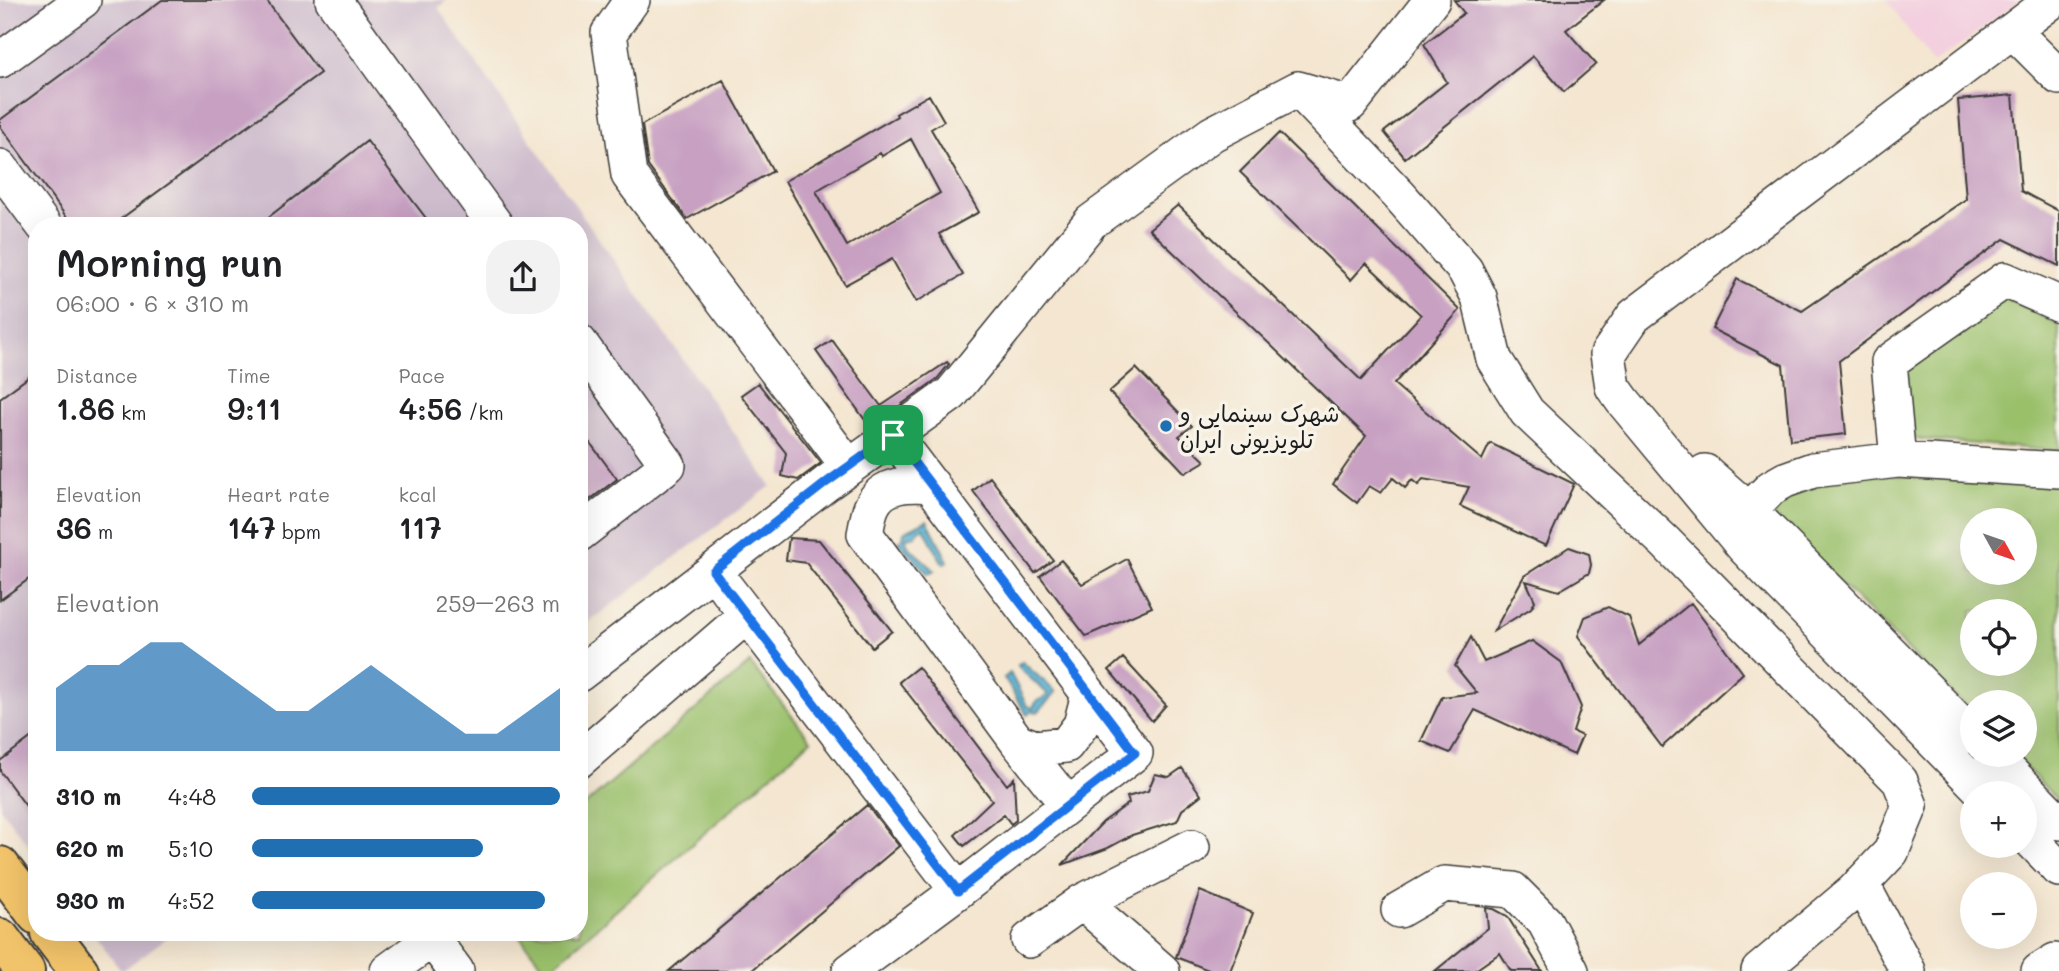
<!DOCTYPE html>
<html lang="en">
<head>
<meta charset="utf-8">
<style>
  :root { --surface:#fff; --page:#f2f2f2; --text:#202124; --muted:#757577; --accent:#1f6fb2 }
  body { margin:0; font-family:Mali,"Playpen Sans Arabic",sans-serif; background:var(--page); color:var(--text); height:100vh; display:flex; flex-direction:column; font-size:26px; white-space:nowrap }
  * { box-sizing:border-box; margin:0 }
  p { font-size:23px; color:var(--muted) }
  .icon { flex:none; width:38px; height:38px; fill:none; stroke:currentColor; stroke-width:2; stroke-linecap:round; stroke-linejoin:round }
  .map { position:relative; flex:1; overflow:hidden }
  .panel { position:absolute; left:28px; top:217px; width:560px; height:724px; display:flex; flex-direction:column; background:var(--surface); border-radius:28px; box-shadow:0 7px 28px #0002 }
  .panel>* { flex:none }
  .needle { width:46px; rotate:130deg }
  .buttons { position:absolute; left:1960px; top:508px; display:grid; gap:14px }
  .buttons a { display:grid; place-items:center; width:77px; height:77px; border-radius:50%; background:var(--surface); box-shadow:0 7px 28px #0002; font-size:35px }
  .pin { position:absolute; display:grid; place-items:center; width:60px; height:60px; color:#fff; margin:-30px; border-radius:14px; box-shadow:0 4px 10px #0006 }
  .round { display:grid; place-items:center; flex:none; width:74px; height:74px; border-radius:28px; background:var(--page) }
  .summary { display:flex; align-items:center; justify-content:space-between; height:119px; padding:0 28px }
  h1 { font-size:38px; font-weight:600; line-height:52px }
  .figures { display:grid; grid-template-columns:repeat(3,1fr); gap:10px; height:119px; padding:7px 28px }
  .figures div { display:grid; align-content:center }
  .figures b { font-size:30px; font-weight:600 }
  .figures small { font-size:19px; font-weight:400 }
  .figures p { font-size:19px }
  .chart { height:196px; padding:14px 28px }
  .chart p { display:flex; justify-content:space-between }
  .chart svg { width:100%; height:126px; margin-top:7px; fill:var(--accent); opacity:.7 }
  ul { padding:0 28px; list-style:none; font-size:23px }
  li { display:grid; grid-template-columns:112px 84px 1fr; align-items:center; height:52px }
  li i { height:18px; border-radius:9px; background:var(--accent) }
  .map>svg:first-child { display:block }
  .built { fill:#f3cfdf }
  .industrial { fill:#cfbdce }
  .green { fill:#9ac06b; stroke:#5b6e44; stroke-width:2; fill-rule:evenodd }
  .water { fill:#54b0d2; stroke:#386677; stroke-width:2 }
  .building { fill:#c7a0c2; fill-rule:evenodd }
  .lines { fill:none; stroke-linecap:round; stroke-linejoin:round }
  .minor-casing { stroke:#3c3a37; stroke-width:38 }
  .major-casing { stroke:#3c3a37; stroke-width:42 }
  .minor { stroke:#fff; stroke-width:35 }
  .major { stroke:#f1c36a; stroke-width:38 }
  .route-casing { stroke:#fff; stroke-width:14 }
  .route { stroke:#1a73e8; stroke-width:9 }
  .poi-dot { fill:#1f6fb2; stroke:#f7f3e8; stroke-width:2.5 }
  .labels { text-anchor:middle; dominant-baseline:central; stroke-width:7; stroke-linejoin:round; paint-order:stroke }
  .poi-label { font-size:23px; fill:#1c1c1c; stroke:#f7f3e8; text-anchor:start }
</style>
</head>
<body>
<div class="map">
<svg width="2059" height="971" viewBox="0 0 2059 971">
  <rect width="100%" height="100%" fill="#f7f3e8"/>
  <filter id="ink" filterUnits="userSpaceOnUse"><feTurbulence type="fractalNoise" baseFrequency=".0143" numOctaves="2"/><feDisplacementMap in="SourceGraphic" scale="14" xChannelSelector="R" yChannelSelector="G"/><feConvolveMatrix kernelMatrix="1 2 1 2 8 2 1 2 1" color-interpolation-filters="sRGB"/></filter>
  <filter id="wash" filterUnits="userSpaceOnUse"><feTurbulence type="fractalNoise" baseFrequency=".00686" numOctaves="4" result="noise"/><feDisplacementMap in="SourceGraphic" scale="28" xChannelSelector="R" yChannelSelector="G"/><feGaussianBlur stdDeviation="1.57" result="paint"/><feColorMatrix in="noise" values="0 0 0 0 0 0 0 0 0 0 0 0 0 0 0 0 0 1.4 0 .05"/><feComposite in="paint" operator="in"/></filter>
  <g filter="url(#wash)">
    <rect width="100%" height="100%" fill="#f4e6d0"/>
    <path class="built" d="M1886,0H2021L1933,64Z"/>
    <path class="industrial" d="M0,0H447L438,8L771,486L579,629V226H37V857L0,808Z
      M93,933H173L122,971Z"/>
    <path class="green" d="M2003,296L2059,325V451L1906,438L1904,363Z
      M1861,473L2059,485V802L2013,754H2025V702H1972V713L1775,519L1776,505L1785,493ZM1972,520H2025V572H1972ZM1972,611H2025V663H1972Z
      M750,663L811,740L547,971L517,933H579V810Z"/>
    <path class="water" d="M927,520L948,561L944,564L942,562L924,528L919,530L915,536L906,538L907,545L934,570L928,574L898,542L903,538L904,532Z
      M1022,662L1056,692L1038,712L1032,711L1027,715L1004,678L1010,673L1027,706L1033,708L1037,701L1044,698L1048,694L1019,668L1018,665Z"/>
    <g id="blocks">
      <path class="building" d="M162,0H266L320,73L111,226H73L0,126V120Z
        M1454,0H1604L1566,30L1596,64L1564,92L1533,56L1405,158L1384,132L1447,82L1424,44L1464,13Z
        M723,80L773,171L687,219L648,166L642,125Z
        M929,95L944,121L931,129L979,212L939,234L963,275L916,302L892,259L845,285L785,181L897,116L896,114ZM911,139L940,193L847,246L816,191L880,153L882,156Z
        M2013,95L2021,191L2059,211V266L2004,239L1839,361L1846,434L1790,440L1783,365L1712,329L1737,279L1802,311L1966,199L1958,100Z
        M1279,133L1460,310L1394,384L1482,460L1490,443L1574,484L1546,546L1460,506L1469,487L1423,479L1418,485L1412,480L1405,488L1393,478L1381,493L1369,486L1357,503L1333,484L1366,436L1149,229L1178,205L1361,380L1421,315L1366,263L1351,280L1240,172Z
        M367,141L432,226H257Z
        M832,340L881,406L947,362L949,364L937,379L870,427L816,351Z
        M1136,368L1192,426L1179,436L1205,461L1185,473L1109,392Z
        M37,371V573L0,600V398Z
        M758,383L821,463L798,480L782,476L786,453L741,395Z
        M579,428L617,479L579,508Z
        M990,477L1053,560L1035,573L973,491Z
        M789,538L819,540L892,631L872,647L806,563L786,560Z
        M1569,547L1589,554L1591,565L1589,573L1559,591L1526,581L1535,601L1531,608L1494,631L1524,576Z
        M1127,559L1152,607L1086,636L1040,576L1061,560L1082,584Z
        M1691,603L1743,673L1662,747L1578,636L1585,617L1608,607L1629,617L1639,645Z
        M1471,637L1484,662L1532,641L1561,662L1581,707L1573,732L1582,736L1574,755L1475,710L1450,753L1421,741L1442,697L1477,693L1455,666Z
        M1123,658L1166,705L1152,721L1109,670Z
        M918,667L1007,785L1014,778L1016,820L1011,824L1004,815L964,846L955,835L992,800L899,682Z
        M37,733V821L0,771V761Z
        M1182,768L1201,795L1182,810L1177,821L1132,835L1108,848L1062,865L1103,822L1129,803L1127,797L1148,791L1155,774L1169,777Z
        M867,805L899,846L751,971H669Z
        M1200,891L1253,913L1230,971H1211L1176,957Z
        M1486,908L1494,909L1507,916L1542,971H1511L1500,953L1474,971H1435L1488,928Z"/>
    </g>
  </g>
  <g filter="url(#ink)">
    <use href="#blocks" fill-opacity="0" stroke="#3c3a37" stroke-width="2"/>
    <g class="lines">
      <defs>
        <path id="minor" d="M333,0L496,226
          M632,0L609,33L629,175L849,467
          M2013,31L2059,77
          M0,60L83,0
          M1298,89L1399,195L1465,270L1479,297L1494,359L1527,412L1665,542L1900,781L1910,806L1891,852L1853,892L1759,971
          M0,167L44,226
          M579,342L668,465L579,534
          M893,435L1089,694L1081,725L1066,745L1035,748L1017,741L865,534C867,526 868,514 872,506C882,483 909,483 932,485
          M1898,460L1889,362L2005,280L2059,304
          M1705,472L1754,515L1972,735
          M1748,535L1757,502L1771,488L1785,480L1813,470L1898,460L2059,470
          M747,615L713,571L827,483L951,394L1091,222L1212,134L1298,89L1350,104L1432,0
          M579,674L713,571
          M1017,741L1068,805
          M1992,754L2059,822
          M579,760L747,615L958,891L850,971
          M1984,793L1744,547L1623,401L1613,387L1608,354L1634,316L2053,0
          M2025,834L2059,869
          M1861,883L1908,971
          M958,891L1135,753L1089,694
          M1399,910L1444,884L1513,890L1545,922L1571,971
          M1029,940L1082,902
          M388,971L432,939L456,971
          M1162,971L1082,902L1192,847
          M2039,971L2055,961"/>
        <path id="major" d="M0,866L37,915
          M50,933L79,971
          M0,938L25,971"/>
      </defs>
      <use href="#minor" class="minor-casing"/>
      <use href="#major" class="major-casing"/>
      <use href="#minor" class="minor"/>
      <use href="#major" class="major"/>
    </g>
  </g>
  <g class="lines" filter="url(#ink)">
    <defs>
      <path id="route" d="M893,435L1135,753L958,891L713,571L827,482Z"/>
    </defs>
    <use href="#route" class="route-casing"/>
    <use href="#route" class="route"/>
  </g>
  <circle class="poi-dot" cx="1166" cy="426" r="7"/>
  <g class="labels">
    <g class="poi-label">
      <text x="1180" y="413">شهرک سینمایی و<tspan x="1180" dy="26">تلویزیونی ایران</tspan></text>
    </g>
  </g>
</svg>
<div class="buttons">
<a><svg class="needle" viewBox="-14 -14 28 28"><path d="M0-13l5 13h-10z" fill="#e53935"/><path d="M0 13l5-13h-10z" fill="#757577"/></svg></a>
<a><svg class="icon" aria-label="locate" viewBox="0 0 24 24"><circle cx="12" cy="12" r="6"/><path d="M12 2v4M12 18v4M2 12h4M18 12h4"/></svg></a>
<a><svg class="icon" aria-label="layers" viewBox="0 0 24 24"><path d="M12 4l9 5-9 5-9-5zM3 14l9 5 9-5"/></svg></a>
<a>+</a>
<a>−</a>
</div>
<div class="pin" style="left:893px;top:435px;background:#1e9e55"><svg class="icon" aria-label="arrive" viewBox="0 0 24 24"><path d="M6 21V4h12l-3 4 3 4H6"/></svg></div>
<section class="panel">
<div class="summary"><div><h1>Morning run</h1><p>06:00 · 6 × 310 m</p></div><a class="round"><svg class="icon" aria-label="share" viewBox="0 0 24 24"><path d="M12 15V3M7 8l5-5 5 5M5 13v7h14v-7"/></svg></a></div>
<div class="figures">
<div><p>Distance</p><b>1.86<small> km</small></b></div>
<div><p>Time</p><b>9:11</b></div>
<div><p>Pace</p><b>4:56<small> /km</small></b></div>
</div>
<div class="figures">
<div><p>Elevation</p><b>36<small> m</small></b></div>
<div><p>Heart rate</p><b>147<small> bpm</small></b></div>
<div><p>kcal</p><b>117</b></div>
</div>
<div class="chart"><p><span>Elevation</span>259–263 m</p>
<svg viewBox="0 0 160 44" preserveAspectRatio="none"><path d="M0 44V22L10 14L20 14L30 6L40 6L50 14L60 22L70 30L80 30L90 22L100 14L110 22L120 30L130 38L140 38L150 30L160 22V44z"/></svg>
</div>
<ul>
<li><b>310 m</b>4:48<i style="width:100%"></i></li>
<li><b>620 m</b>5:10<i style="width:75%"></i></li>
<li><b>930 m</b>4:52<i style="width:95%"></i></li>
</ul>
</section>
</div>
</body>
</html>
